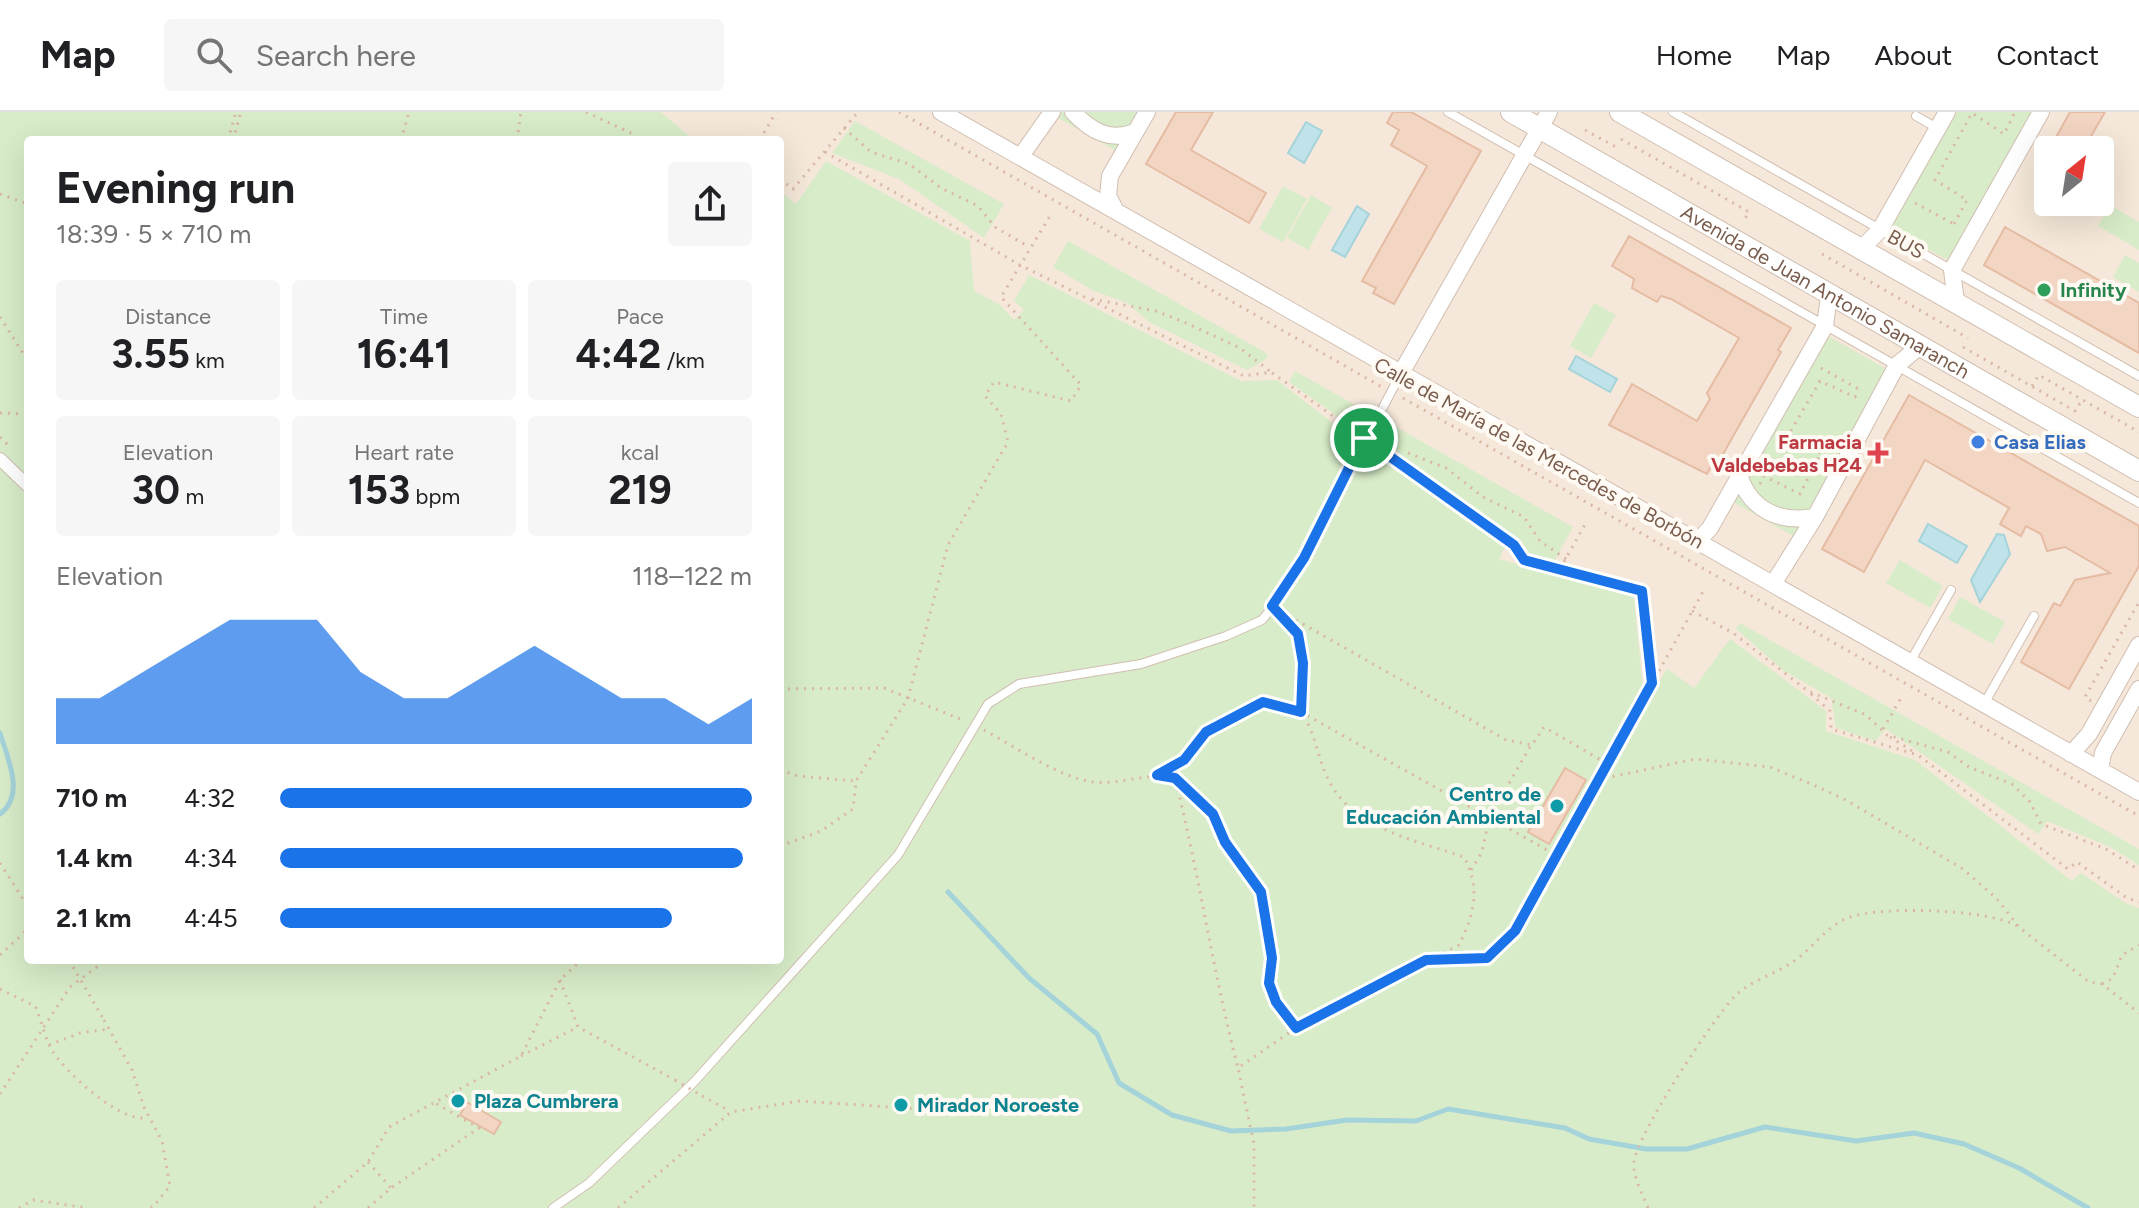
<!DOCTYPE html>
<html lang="en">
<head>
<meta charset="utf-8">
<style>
  :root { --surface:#fff; --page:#f6f6f6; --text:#202124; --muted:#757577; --line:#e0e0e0; --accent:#1a73e8 }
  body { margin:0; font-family:Figtree,sans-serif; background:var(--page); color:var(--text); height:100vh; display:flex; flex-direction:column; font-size:30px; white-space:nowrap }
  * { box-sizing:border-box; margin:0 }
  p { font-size:26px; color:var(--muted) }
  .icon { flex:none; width:44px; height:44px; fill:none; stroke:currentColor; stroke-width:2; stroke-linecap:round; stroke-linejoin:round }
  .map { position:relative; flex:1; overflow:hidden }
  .details { position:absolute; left:24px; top:24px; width:760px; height:828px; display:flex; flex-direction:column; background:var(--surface); border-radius:8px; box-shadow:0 8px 32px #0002 }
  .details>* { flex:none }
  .needle { width:52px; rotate:30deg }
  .fabs { position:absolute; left:2034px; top:24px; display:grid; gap:16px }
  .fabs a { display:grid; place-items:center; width:80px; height:80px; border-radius:8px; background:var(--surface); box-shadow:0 8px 32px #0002; font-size:40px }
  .pin { position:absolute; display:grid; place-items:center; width:68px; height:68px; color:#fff; margin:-34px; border:4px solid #fff; border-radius:50%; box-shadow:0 2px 8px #0007 }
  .round { display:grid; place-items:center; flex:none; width:84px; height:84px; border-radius:8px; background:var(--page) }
  .overview { display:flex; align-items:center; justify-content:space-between; height:136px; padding:0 32px }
  h1 { font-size:44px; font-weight:700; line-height:60px }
  .figures { display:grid; grid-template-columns:repeat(3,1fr); gap:12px; height:136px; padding:8px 32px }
  .figures div { display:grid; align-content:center; border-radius:8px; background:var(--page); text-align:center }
  .figures b { font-size:40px; font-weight:700 }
  .figures small { font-size:22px; font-weight:400 }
  .figures p { font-size:22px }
  .chart { height:224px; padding:16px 32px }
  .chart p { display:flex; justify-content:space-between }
  .chart svg { width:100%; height:144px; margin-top:8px; fill:var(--accent); opacity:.7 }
  ul { padding:0 32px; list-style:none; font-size:26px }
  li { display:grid; grid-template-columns:128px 96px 1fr; align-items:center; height:60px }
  li i { height:20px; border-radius:10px; background:var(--accent) }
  header { display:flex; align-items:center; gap:48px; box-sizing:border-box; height:112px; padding:0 40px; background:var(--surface); border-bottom:2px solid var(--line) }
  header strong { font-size:38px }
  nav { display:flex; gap:44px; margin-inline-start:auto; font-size:28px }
  .search { width:560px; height:72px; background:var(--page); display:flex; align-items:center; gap:20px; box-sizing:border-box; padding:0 28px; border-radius:8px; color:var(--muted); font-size:30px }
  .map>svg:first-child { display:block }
  .residential { fill:#f5e8da; fill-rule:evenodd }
  .green { fill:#d8ecc9 }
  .water { fill:#bfe3e8; stroke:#a5d3da; stroke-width:2 }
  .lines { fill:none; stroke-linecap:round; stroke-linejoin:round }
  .stream { stroke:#a5d3da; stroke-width:5 }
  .building { fill:#f3d5c3; stroke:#e6bba3; stroke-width:2 }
  .service-casing { stroke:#d1beb0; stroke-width:10 }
  .pedestrian-casing { stroke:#d1beb0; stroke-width:14 }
  .minor-casing { stroke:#d1beb0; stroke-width:18 }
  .tertiary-casing { stroke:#d1beb0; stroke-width:22 }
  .path { stroke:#d9b8a5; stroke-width:3; stroke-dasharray:2 6; stroke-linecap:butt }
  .service { stroke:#fff; stroke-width:8 }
  .pedestrian { stroke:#fff; stroke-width:12 }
  .minor { stroke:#fff; stroke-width:16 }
  .tertiary { stroke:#fff; stroke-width:20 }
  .path-bridge { stroke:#d9b8a5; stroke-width:3; stroke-dasharray:2 6; stroke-linecap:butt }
  .route-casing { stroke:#fff; stroke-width:16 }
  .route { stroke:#1a73e8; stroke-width:10 }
  .leisure-dot { fill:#2e9e5b; stroke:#fffaf3; stroke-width:3 }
  .shop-dot { fill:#3f7fe0; stroke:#fffaf3; stroke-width:3 }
  .health-dot { fill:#e0444e; stroke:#fffaf3; stroke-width:3 }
  .culture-dot { fill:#0f9aa8; stroke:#fffaf3; stroke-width:3 }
  .labels { text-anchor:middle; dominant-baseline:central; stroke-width:8; stroke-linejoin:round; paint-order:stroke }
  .street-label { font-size:20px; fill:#7a5c4d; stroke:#fffaf3 }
  .leisure-label { font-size:20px; font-weight:bold; fill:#27864d; stroke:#fffaf3; text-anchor:start }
  .health-label { font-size:20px; font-weight:bold; fill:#be3a42; stroke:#fffaf3; text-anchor:end }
  .shop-label { font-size:20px; font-weight:bold; fill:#366cbe; stroke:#fffaf3; text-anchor:start }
  .culture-label { font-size:20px; font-weight:bold; fill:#0d838f; stroke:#fffaf3; text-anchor:start }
</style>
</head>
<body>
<header>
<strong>Map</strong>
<div class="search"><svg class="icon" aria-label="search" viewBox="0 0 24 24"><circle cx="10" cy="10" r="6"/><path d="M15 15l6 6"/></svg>Search here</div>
<nav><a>Home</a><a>Map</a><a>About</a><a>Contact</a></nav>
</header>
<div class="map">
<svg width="2139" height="1096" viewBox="0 0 2139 1096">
  <rect width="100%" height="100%" fill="#fdf6ec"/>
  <path class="residential" d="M0,0H2139V1096H0ZM28,28H780V848H28ZM2048,38H2100V90H2048Z"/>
  <path class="green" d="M0,0H661L694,28H28V848H780V79L796,92L826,49L970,129L974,179L999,192L1014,208L1024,198L1014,189L1029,163L1241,269L1277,268L1361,333L1505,435L1499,447L1634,485L1642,569L1654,577L1667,557L1694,576L1730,527L1826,599V619L1915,648L2072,769L2081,761L2125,791L2139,796V1096H0Z
    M1061,0H1143L1120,41L1058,6Z
    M1954,0H2036L1951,150L1889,115Z
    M855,9L1004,92L984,126L899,67L832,41Z
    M1283,74L1307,87L1283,130L1259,117Z
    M1311,83L1332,96L1308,138L1287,126Z
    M2110,93L2139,110V138L2098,114Z
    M1068,129L1268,242L1265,248L1247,258L1149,210L1127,191L1094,179L1053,155Z
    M2125,143L2139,151V180L2113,165Z
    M1594,191L1616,203L1591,246L1570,234Z
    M1828,224L1890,259L1795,425L1733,390Z
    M1295,259L1357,294L1347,311L1289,270Z
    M1396,315L1573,415L1554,450L1528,442L1516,426L1385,335Z
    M1900,448L1943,474L1930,496L1886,471Z
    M1960,485L2005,510L1993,532L1948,507Z
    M1740,511L2139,737V753L2110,735L2047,709L2038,722L1886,617L1875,629L1836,616L1831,586L1783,558L1736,517Z"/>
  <path class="water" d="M1306,10L1322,19L1304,51L1288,41Z
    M1357,94L1369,102L1345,145L1332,138Z
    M1576,244L1617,267L1610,280L1569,257Z
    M1928,412L1967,434L1957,451L1919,429Z
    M1997,422L2004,423L2010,442L1980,490L1971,468Z"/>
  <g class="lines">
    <path class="stream" d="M0,621C7,645 26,683 0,702
      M948,780L1029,866L1097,922L1119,971L1172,1003L1231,1019L1286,1017L1347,1008L1416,1009L1448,997L1565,1016L1589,1027L1646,1037H1687L1765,1015L1856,1029L1914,1021L1964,1032L2019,1056L2088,1096"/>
  </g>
  <path class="building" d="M1176,0H1213L1191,38L1266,81L1249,111L1146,52Z
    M1393,0H1411L1481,39L1394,192L1373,181L1376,176L1362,169L1427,54L1391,33L1399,18L1387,11Z
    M2070,0H2105L2083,38H2049Z
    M2005,115L2139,191V241L1984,153Z
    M1629,124L1791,216L1778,238L1781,240L1718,351L1714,349L1707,362L1609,313L1632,272L1697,309L1710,287L1707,281L1739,226L1671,187L1661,184L1657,190L1632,176L1634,167L1612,154Z
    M1909,283L2139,414V454L2069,577L2021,550L2054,491L2060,494L2075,468L2110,461L2065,435L2047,439L2041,422L2026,414L2021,424L2000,412L2009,396L1925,348L1864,460L1822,437Z
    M1565,656L1586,668L1549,732L1528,720Z
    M467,990L501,1010L494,1022L460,1003Z"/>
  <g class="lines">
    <defs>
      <path id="service" d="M1448,0L2139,391
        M1673,0L2139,264
        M1916,4L1937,16
        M1910,550L1951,478
        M1984,592L2034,504
        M553,1096L589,1071L694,970L898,743L988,592L1019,572L1141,552L1226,524L1262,508L1280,486L1304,446L1400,263"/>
      <path id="pedestrian" d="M0,347L28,374"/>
      <path id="minor" d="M941,0L2139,680
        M1073,0C1091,19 1110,30 1135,20
        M1021,44L1052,0
        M1116,99L1108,84L1110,64L1147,0
        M1862,136L1880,118L1947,0
        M1956,190L1952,158L2041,0
        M1400,263L1549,0
        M1740,365C1751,399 1781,411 1815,405
        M1698,429L1710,416L1825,214L1829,184
        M1773,472L1815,405L1897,253L1920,234
        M2071,642L2089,622L2139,533
        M2100,658L2103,641L2139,577"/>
      <g id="tertiary">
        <path id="s1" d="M1511,0L2139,359"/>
        <path d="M1620,0L2139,295"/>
      </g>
    </defs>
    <use href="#service" class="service-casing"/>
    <use href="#pedestrian" class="pedestrian-casing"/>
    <use href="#minor" class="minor-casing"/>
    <use href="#tertiary" class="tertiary-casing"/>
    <path class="path" d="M586,0L633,22L637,28
      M899,0L1382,275
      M844,16L871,40L909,52L941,76L978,94L995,115L1029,135
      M1585,18L1616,35
      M1621,27L1749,100L1743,110
      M228,28L236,0
      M233,28L241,0
      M401,28L409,0
      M517,28L521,0
      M725,28L728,24L732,28
      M760,28L776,0
      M825,40L1020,153L1244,264L1271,260L1357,321
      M780,67L793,77L858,0
      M0,82L28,92
      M1915,91L1954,112
      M1954,112L1967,88L1935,68L1972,1L2004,22L2015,0
      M1822,142L1968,226
      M1092,187L1156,199L1184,210L1240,236L1271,260
      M0,205L28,249
      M1963,235L2075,299L2082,288
      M1821,256L1860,278
      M2032,274L2039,263L2139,320
      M1403,286L2139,704
      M0,301L28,302
      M0,325L11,336
      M1376,334L1514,433L1524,448L1642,479L1652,571
      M1408,341L1446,356L1483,385L1524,405L1540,429L1566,447
      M1760,372L1764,364L1800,382L1821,341L1789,322L1820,269L1855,285L1859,278
      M1560,457L1587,409
      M1692,499L1733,521L1808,579L1866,603L1887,623L1948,640L1969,655L2012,672L2030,690L2041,712L2106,737L2139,758
      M1282,500L1506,628L1532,633L1544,615L1606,651
      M1280,503L1298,522L1303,551L1301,600L1556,743
      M780,577L884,576L963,608
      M1811,582L1830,599L1831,617L1918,643L2068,757L2077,750L2127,786L2139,790
      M2091,589L2085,585L2139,490
      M1883,617L1901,586
      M984,618C1014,634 1060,666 1093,670C1121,673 1147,660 1175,666C1199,762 1213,860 1238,956
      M1890,625L1914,640
      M780,658L798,664L855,669
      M1157,663L1184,648L1206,620L1263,590L1301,600C1318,624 1318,655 1335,679C1363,719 1421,730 1464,745C1481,776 1474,803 1459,833L1296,916L1238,956L1254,1032V1096
      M1175,666L1213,702L1225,730L1261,780L1272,846L1269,871L1276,890L1295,915
      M1597,668L1695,647L1770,655L1811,672L1846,688L1963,757L1996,786L2020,816L2089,870L2102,872L2139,901
      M780,734L821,719L853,697L856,669L908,586L948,433L1008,330L1001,302L985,284L994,270L1071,289L1081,273L1001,185L1050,104
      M0,751L28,795
      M1471,758L1482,740L1489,706L1531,633
      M0,843L28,817
      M1439,847L1487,846L1515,819L1705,476
      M560,868L578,915L675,968
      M2102,872L2113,866L2122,843L2139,833
      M0,877L35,894C41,907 44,922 50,935C63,959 120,1011 148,1006
      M104,908L132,958L144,995L162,1029L170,1074L153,1095L146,1096
      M49,933L80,921L109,917
      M521,944L578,915
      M0,982L70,875L106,848
      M702,984L730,999
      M368,1050L391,1076
      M19,1096L33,1088L88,1096
      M314,1096L368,1050L389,1015L521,944L560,868L581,848
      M368,1096L391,1076L479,1016L435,991
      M618,1096L731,1000L800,989L921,997
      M1648,1096C1642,1081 1633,1066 1634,1050C1636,1024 1714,905 1735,884C1750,869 1775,862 1793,850C1812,837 1827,813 1850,805C1882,794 1989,797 2017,814"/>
    <use href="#service" class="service"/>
    <use href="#pedestrian" class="pedestrian"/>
    <use href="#minor" class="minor"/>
    <use href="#tertiary" class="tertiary"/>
    <path class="path-bridge" d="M69,848L104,908
      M675,968L702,984"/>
  </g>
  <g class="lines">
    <defs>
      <path id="route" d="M1364,326L1514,433L1524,448L1642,479L1652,571L1515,819L1487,846L1426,848L1296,916L1276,890L1269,871L1272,846L1261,780L1225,730L1213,702L1175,666L1157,663L1184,648L1206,620L1263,590L1301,600L1303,551L1298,522L1272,494L1304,446Z"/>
    </defs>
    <use href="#route" class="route-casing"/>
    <use href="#route" class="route"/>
  </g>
  <circle class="leisure-dot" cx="2044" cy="178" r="8"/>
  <circle class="shop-dot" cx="1978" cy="330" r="8"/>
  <path class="health-dot" d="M1874 329h8v8h8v8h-8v8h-8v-8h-8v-8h8z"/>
  <g class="culture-dot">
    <circle cx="1557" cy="694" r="8"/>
    <circle cx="458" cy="989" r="8"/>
    <circle cx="901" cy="993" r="8"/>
  </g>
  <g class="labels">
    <g class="street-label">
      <text transform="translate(1906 132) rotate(29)">BUS</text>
      <text stroke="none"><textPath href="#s1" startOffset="362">Avenida de Juan Antonio Samaranch</textPath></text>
      <text transform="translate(1539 341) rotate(29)">Calle de María de las Mercedes de Borbón</text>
    </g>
    <g class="leisure-label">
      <text x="2060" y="178">Infinity</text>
    </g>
    <g class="health-label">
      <text x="1862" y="330">Farmacia<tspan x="1862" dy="23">Valdebebas H24</tspan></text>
    </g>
    <g class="shop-label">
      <text x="1994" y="330">Casa Elias</text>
    </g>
    <g class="culture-label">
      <text x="1541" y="682" text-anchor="end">Centro de<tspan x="1541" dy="23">Educación Ambiental</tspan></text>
      <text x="474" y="989">Plaza Cumbrera</text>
      <text x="917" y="993">Mirador Noroeste</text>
    </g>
  </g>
</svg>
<div class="fabs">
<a><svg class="needle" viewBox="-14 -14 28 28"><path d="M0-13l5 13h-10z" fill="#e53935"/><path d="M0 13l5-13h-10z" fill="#757577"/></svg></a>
</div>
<div class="pin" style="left:1364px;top:326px;background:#1e9e55"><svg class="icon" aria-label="arrive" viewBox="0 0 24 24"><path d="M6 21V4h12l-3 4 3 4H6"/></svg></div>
<section class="details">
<div class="overview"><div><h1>Evening run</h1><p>18:39 · 5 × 710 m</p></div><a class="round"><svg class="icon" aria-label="share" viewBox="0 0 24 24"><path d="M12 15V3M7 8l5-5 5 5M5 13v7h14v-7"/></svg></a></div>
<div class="figures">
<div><p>Distance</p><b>3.55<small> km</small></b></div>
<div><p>Time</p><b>16:41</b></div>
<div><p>Pace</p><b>4:42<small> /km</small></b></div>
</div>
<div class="figures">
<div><p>Elevation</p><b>30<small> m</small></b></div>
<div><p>Heart rate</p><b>153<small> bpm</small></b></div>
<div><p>kcal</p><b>219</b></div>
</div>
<div class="chart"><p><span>Elevation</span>118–122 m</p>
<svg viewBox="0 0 160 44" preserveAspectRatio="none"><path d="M0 44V30L10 30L20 22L30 14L40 6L50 6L60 6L70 22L80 30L90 30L100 22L110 14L120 22L130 30L140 30L150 38L160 30V44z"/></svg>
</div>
<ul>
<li><b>710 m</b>4:32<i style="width:100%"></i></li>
<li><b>1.4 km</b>4:34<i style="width:98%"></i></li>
<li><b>2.1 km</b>4:45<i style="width:83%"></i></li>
</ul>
</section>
</div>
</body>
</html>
